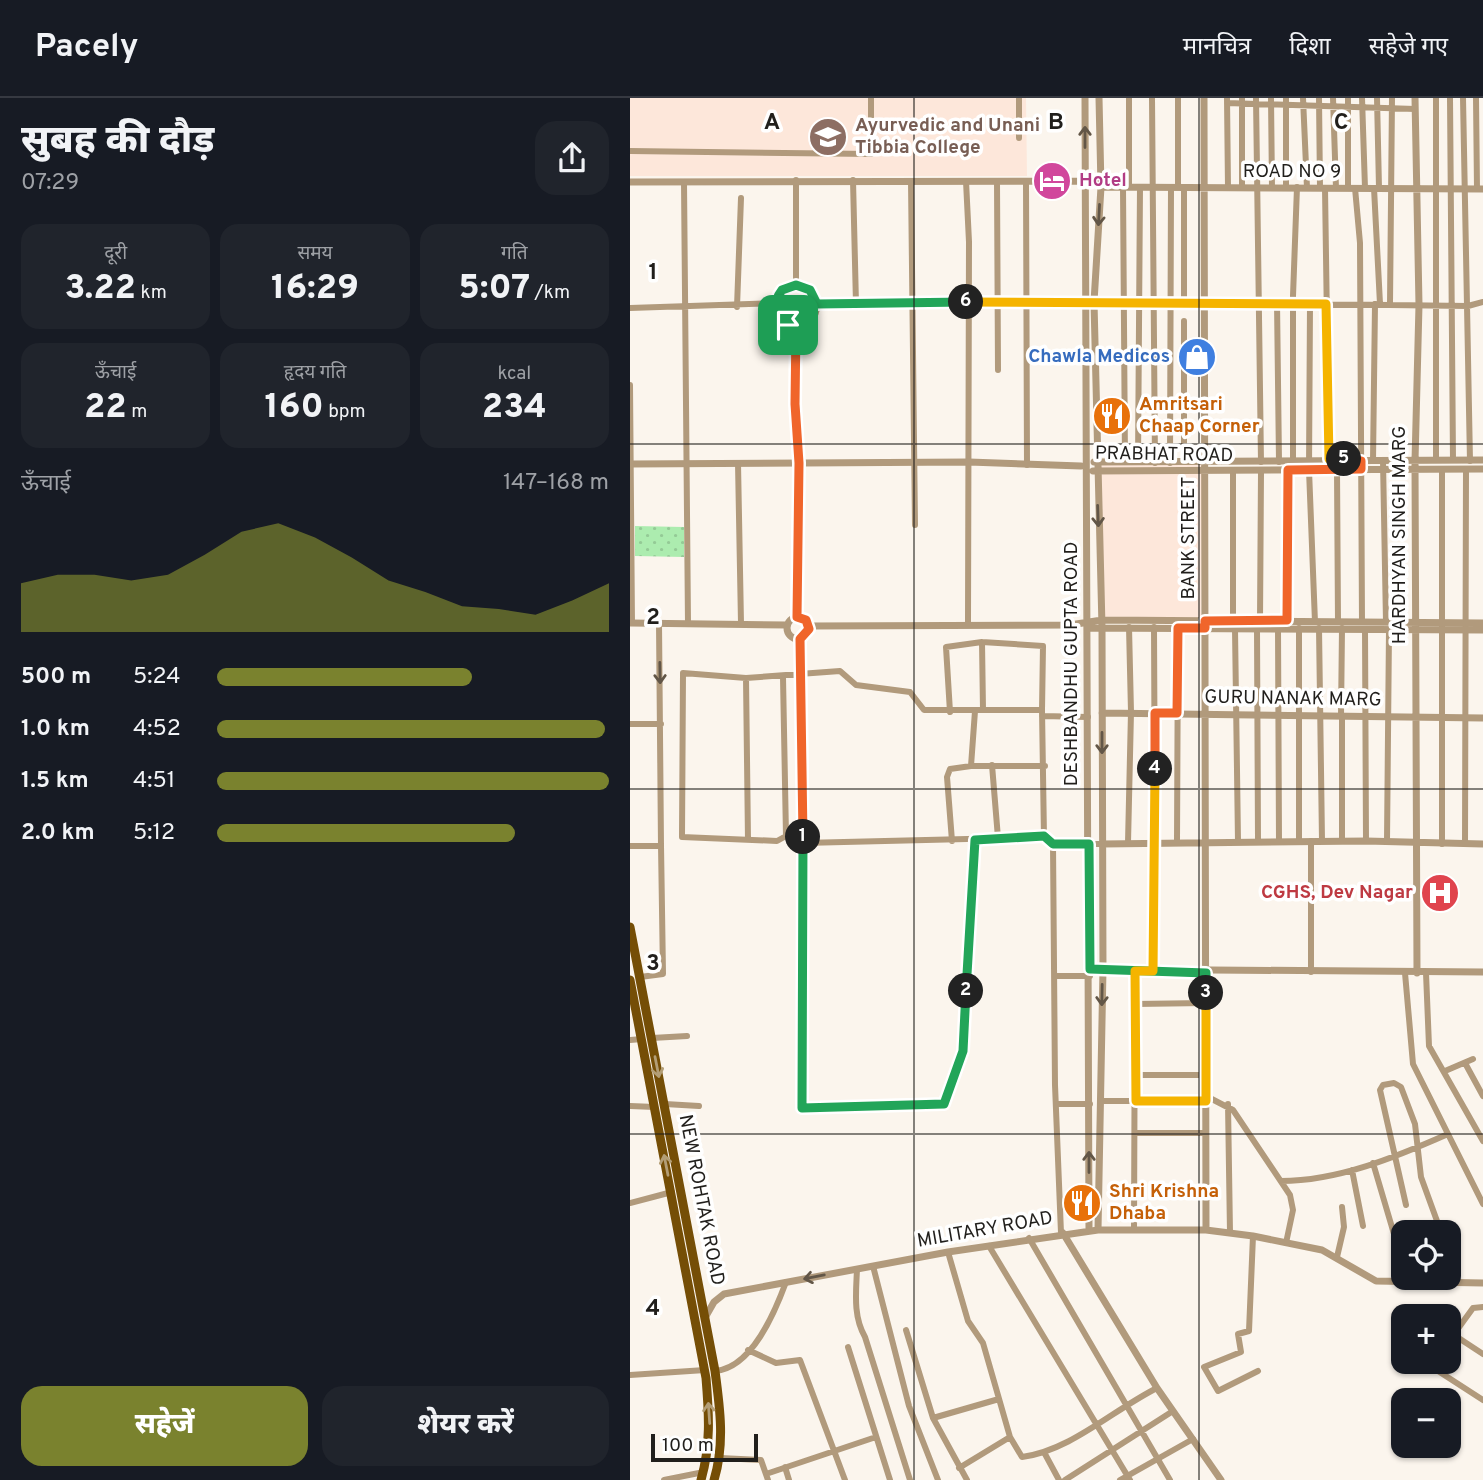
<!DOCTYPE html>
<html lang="hi">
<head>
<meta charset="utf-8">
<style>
  :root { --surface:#171b24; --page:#20242c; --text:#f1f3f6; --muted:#9ea1a6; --line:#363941; --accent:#7a822e }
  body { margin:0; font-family:Overpass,"Noto Sans Devanagari",sans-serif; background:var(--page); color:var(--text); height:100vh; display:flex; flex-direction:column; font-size:26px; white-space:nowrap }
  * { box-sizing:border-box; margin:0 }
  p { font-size:23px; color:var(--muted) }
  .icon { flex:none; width:38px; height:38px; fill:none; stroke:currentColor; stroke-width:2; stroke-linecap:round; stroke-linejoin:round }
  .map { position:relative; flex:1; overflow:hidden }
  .details { display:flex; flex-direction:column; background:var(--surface); width:630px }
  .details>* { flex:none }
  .tools { position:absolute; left:761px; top:1122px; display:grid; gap:14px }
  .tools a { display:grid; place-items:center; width:70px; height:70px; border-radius:14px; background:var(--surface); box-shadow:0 2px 5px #0004; font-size:35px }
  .scale { position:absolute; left:21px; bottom:18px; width:107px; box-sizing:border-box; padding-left:7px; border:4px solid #211f1c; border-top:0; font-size:19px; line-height:24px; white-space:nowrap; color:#211f1c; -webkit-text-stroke:5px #fff; paint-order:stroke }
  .pin { position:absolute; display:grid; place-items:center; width:60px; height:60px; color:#fff; margin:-30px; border-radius:14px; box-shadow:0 4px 10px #0006 }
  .km { position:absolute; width:35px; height:35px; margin:-18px; border-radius:50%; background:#222; color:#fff; font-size:19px; line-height:35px; text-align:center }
  .round { display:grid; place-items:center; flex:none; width:74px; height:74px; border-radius:21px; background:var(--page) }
  .overview { display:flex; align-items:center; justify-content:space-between; height:119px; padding:0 21px }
  h1 { font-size:38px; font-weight:800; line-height:52px }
  .figures { display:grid; grid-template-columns:repeat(3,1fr); gap:10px; height:119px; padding:7px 21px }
  .figures div { display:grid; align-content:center; border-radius:18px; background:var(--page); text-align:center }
  .figures b { font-size:35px; font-weight:800 }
  .figures small { font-size:19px; font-weight:400 }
  .figures p { font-size:19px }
  .chart { height:196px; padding:14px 21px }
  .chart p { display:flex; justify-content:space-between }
  .chart svg { width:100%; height:126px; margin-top:7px; fill:var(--accent); opacity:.7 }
  .action { display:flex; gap:14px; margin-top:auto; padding:14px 21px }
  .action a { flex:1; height:80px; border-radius:21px; background:var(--accent); color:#fff; font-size:28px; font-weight:800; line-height:80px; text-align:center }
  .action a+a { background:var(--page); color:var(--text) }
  ul { padding:0 21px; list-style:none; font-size:23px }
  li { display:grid; grid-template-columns:112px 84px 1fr; align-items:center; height:52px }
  li i { height:18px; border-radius:9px; background:var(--accent) }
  header { display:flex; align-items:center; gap:42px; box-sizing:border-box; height:98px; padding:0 35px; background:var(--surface); border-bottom:2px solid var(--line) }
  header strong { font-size:33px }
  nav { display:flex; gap:38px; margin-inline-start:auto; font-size:24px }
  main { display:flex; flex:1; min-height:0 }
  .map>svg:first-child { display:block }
  .education { fill:#fde7da }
  .park { fill:url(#park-dots) }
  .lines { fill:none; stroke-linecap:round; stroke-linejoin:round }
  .minor { stroke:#b19a7c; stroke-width:6 }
  .tertiary { stroke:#b19a7c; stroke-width:7 }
  .primary { stroke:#754e06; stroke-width:9 }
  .oneway { stroke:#625647 }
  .oneway2 { stroke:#b39e76 }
  .split-1-casing { stroke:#fff; stroke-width:14 }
  .split-2-casing { stroke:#fff; stroke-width:14 }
  .split-3-casing { stroke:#fff; stroke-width:14 }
  .split-4-casing { stroke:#fff; stroke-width:14 }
  .split-5-casing { stroke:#fff; stroke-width:14 }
  .split-6-casing { stroke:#fff; stroke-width:14 }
  .split-7-casing { stroke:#fff; stroke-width:14 }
  .split-1 { stroke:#f0652b; stroke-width:9 }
  .split-2 { stroke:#22a559; stroke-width:9 }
  .split-3 { stroke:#22a559; stroke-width:9 }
  .split-4 { stroke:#f5b400; stroke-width:9 }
  .split-5 { stroke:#f0652b; stroke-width:9 }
  .split-6 { stroke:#f5b400; stroke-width:9 }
  .split-7 { stroke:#22a559; stroke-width:9 }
  .grid { fill:none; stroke:#211f1c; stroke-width:2; stroke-opacity:0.55 }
  .labels { text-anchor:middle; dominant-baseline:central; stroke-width:7; stroke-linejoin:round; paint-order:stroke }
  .education-label { font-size:19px; font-weight:bold; fill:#785e54; stroke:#fff; text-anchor:start }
  .street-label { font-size:19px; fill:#211f1c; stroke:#fff }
  .hotel-label { font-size:19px; font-weight:bold; fill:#b23c85; stroke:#fff; text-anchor:start }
  .shop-label { font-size:19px; font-weight:bold; fill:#366cbe; stroke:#fff; text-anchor:end }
  .food-label { font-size:19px; font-weight:bold; fill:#c56008; stroke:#fff; text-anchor:start }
  .health-label { font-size:19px; font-weight:bold; fill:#be3a42; stroke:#fff; text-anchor:end }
  .grid-label { font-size:23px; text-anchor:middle; font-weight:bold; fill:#211f1c; stroke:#fff; stroke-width:7; stroke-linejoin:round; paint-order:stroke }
</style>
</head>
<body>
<header>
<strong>Pacely</strong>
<nav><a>मानचित्र</a><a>दिशा</a><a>सहेजे गए</a></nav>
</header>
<main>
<section class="details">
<div class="overview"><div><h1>सुबह की दौड़</h1><p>07:29</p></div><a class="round"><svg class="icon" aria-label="share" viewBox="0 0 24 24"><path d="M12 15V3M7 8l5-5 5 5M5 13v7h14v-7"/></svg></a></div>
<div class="figures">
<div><p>दूरी</p><b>3.22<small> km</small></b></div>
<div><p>समय</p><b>16:29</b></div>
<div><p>गति</p><b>5:07<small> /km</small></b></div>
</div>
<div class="figures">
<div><p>ऊँचाई</p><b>22<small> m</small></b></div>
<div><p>हृदय गति</p><b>160<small> bpm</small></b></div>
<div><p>kcal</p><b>234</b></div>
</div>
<div class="chart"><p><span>ऊँचाई</span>147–168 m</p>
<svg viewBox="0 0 160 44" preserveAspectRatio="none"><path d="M0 44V27L10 24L20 24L30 26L40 24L50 17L60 9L70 6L80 11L90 18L100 26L110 30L120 35L130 36L140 38L150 33L160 27V44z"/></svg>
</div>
<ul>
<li><b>500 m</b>5:24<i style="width:65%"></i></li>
<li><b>1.0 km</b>4:52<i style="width:99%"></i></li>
<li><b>1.5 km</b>4:51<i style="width:100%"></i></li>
<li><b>2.0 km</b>5:12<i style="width:76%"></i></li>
</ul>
<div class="action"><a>सहेजें</a><a>शेयर करें</a></div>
</section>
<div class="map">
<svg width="853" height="1382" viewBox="0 0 853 1382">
  <defs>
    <pattern id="park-dots" width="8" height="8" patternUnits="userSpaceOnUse" patternTransform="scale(1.75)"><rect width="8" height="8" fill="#acecaf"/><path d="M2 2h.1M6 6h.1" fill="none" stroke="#94ca96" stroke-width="1.8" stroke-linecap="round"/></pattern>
  </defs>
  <rect width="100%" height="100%" fill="#fbf5ed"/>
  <path class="education" d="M0,0H396L397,78H0Z
    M468,367H572L571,525H469Z"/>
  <path class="park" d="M5,428L54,429V459L5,458Z"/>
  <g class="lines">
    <path class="minor" d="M389,0V40
      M499,0V89
      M522,0L525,365
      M597,0L598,90
      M612,0V90
      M626,0L631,364
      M641,0L642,90
      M656,0V89
      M673,0L677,90
      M689,0L690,90
      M703,0L706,90
      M718,0V90
      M732,0L735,90
      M747,0L749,90
      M806,0V362
      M820,0L823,362
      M833,0L840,363
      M846,0L847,91
      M597,5L785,11
      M0,53L241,56V0
      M223,82L226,206
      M281,83L285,427
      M336,83L339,144L338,526
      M367,83L368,272
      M396,83L397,367
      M54,84L58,526
      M493,89L495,364
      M548,89V0
      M695,90L699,361
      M725,90L730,145L732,524
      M744,90L750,206
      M166,187V82
      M145 208a21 21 0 1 1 42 0a21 21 0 1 1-42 0Z
      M554,204V89
      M647,204L649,364
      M680,206L679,372L685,524
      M760,206L762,0
      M187,207L456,203L838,208L853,204
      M107,209L111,100
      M0,210L145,205
      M554,223V364
      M167,229L165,306L169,365L167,519
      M0,287L2,525
      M743,363L745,206
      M753,363L756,524
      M508,364L510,89
      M108,365L111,525
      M540,365L541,89
      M707,372L708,524
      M657,522L658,372L663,363V198L667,89
      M630,523L631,374
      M603,524V373
      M524,529L525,743
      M648,530L649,743
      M689,530L692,743
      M605,531L608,743
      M627,531L628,743
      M735,531L736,743
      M170,541L172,1010L314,1006L333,953L345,742
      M352,544L413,548L412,612
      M153,579L156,738L147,743L52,739L53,575L116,580L210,573L226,587L280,594L294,612H412L414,739L423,746H472
      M116,580L118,742
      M320,614L316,549L352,544L353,612
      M412,618L458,619
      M711,618L712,530
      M0,626H31
      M362,667L368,740
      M341,668L345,613
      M322,743L317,679L320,671L341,668H415
      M523,743V873
      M669,743V530
      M712,743V618
      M757,743L759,532
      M547,744L548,530
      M173,745L414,739
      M498,745L501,614L499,529
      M423,746L425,987L431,1135
      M812,746V371
      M835,746L836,371
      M0,748H31L29,525
      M681,874V743
      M775,875L783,966L853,1106
      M796,875L799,948L853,1043
      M425,878H460
      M10,879L33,876L31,747
      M505,906L576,905
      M22,940L57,938
      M0,942L12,941
      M835,965L853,998
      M815,973L843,961
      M506,977H576
      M576,998L603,1012L660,1097L663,1112L656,1145
      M471,1003H576
      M35,1006L69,1008
      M426,1006H460
      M598,1006L600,1135
      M0,1008L25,1009
      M506,1035H576
      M743,1065L769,1153
      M722,1072L733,1128
      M651,1083C708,1083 766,1059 818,1036
      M0,1105L42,1094
      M776,1107L750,992L753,987L764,985L771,989L785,1026L791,1079L811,1134
      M504,1132L505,873
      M623,1138L619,1233L608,1236L611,1254L574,1269L588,1293L628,1273
      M399,1140L540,1382
      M359,1148L500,1382
      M318,1154L338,1223L353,1245L380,1339L392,1359C440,1353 483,1312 527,1290
      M707,1159L714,1129L712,1109
      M819,1164L821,1186
      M243,1168L279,1308L308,1382
      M227,1171C226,1195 223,1218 235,1239L280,1382
      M276,1232L303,1320L337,1382
      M824,1237L853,1256
      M819,1243L843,1210L853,1209
      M218,1249L260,1382
      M118,1252L146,1265L170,1262L215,1382
      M803,1264L805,1271L853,1302
      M85,1273C122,1270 145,1214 156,1184
      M0,1277L75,1272
      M303,1320L369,1301
      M415,1356L429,1382
      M90,1360L131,1362L138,1382
      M155,1369L159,1382
      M329,1370L380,1339
      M136,1376L246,1339
      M34,1382L74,1374
      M435,1382L543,1313
      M490,1382L563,1341"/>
    <path class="tertiary" d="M455,0L459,1132
      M574,0L576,1132
      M785,0L789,207L785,363L787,875
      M0,84L456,83
      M471,89L853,91
      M464,364L853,362
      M0,366L339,364L451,368
      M463,373L853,371
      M157 530a11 11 0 1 1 22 0a11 11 0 1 1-22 0Z
      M0,525L157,527
      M179,528L440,527L472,522L853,525
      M457,530L853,532
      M472,615L853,620
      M472,746L736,743L853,746
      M460,871L853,874
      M468,1132L473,871L472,529L464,204L471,89L469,0
      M433,1135L527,1290L591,1382
      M76,1218L84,1204L94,1196L318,1154L468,1132H576L623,1138L692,1152L746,1183L853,1185"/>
    <path class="primary" d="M0,829L85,1273C90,1310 95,1346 84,1382
      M0,882L76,1280C79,1316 81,1347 71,1382"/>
  </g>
  <defs><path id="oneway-shaft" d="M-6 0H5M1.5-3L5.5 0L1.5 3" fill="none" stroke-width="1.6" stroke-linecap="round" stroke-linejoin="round" transform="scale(1.75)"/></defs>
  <g class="oneway">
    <use href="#oneway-shaft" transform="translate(455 39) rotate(-90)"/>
    <use href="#oneway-shaft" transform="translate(469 117) rotate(93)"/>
    <use href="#oneway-shaft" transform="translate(468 418) rotate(88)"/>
    <use href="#oneway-shaft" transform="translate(30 575) rotate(89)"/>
    <use href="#oneway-shaft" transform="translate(472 645) rotate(90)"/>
    <use href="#oneway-shaft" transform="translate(472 897) rotate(91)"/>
    <use href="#oneway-shaft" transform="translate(459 1064) rotate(-90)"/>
    <use href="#oneway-shaft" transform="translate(184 1179) rotate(169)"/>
  </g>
  <g class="oneway2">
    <use href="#oneway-shaft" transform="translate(27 969) rotate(79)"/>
    <use href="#oneway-shaft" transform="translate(36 1067) rotate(-101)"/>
    <use href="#oneway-shaft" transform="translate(79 1315) rotate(-94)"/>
  </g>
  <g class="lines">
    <defs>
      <path id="split-1" d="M158,227L166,229L165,306L169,365L167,519L176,522L179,531L170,541L173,739"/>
      <path id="split-2" d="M173,739L172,1010L314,1006L333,953L336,893"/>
      <path id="split-3" d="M336,893L345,742L414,738L423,746H459L460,871L576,875V895"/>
      <path id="split-4" d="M525,671L523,873H505L506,1003H576V895"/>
      <path id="split-5" d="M525,671V615H547L548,530H575V523L657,522L658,372L731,371V363L714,361"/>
      <path id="split-6" d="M336,204L696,206L699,361H714"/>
      <path id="split-7" d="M158,227C144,218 142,205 152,192L166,187L180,192L187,206L336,204"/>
    </defs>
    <use href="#split-1" class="split-1-casing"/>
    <use href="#split-2" class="split-2-casing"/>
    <use href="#split-3" class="split-3-casing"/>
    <use href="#split-4" class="split-4-casing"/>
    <use href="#split-5" class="split-5-casing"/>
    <use href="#split-6" class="split-6-casing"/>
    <use href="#split-7" class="split-7-casing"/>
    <use href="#split-1" class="split-1"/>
    <use href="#split-2" class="split-2"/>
    <use href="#split-3" class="split-3"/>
    <use href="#split-4" class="split-4"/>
    <use href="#split-5" class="split-5"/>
    <use href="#split-6" class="split-6"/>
    <use href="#split-7" class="split-7"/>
  </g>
  <path class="grid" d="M284,0V1382M569,0V1382M0,346H853M0,691H853M0,1036H853"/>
  <defs>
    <symbol id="university-disc" viewBox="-11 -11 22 22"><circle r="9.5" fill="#8d6e63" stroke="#fff"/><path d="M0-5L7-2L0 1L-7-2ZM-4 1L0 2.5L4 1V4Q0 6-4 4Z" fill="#fff"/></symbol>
    <symbol id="hotel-disc" viewBox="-11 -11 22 22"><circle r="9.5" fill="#d1479c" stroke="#fff"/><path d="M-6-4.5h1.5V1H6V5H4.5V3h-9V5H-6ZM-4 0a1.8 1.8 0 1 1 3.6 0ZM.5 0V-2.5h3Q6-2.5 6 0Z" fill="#fff"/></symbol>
    <symbol id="shop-disc" viewBox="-11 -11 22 22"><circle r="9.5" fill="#3f7fe0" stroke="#fff"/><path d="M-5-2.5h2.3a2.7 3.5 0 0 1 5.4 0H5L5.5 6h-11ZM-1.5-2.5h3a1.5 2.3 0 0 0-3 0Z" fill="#fff"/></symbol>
    <symbol id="restaurant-disc" viewBox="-11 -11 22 22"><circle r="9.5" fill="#e8710a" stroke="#fff"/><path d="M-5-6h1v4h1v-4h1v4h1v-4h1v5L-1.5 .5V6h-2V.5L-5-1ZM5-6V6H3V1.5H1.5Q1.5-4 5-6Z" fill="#fff"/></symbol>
    <symbol id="hospital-disc" viewBox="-11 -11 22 22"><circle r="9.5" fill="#e0444e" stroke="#fff"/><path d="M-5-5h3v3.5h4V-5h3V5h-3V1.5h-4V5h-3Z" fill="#fff"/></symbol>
  </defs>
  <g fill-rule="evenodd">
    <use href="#university-disc" x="176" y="17" width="44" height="44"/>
    <use href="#hotel-disc" x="400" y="61" width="44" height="44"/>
    <use href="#shop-disc" x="545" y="237" width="44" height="44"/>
    <use href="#restaurant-disc" x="460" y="296" width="44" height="44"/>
    <use href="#hospital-disc" x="788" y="773" width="44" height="44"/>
    <use href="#restaurant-disc" x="430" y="1083" width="44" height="44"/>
  </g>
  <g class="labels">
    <g class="education-label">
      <text x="225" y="28">Ayurvedic and Unani<tspan x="225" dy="22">Tibbia College</tspan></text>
    </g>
    <g class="street-label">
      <text x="662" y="74">ROAD NO 9</text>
      <text transform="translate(534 357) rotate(1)">PRABHAT ROAD</text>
      <text transform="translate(770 437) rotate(-90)">HARDHYAN SINGH MARG</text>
      <text transform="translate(559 440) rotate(-90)">BANK STREET</text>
      <text transform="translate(442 566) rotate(-90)">DESHBANDHU GUPTA ROAD</text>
      <text transform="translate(663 601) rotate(1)">GURU NANAK MARG</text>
      <text transform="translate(71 1102) rotate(79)">NEW ROHTAK ROAD</text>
      <text transform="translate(355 1132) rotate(-10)">MILITARY ROAD</text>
    </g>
    <g class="hotel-label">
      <text x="449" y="83">Hotel</text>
    </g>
    <g class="shop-label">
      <text x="540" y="259">Chawla Medicos</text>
    </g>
    <g class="food-label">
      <text x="509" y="307">Amritsari<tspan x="509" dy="22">Chaap Corner</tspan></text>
      <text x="479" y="1094">Shri Krishna<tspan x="479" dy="22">Dhaba</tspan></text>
    </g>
    <g class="health-label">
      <text x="783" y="795">CGHS, Dev Nagar</text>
    </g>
  </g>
  <g class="grid-label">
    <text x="142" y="31">A</text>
    <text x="426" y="31">B</text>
    <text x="711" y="31">C</text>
    <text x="23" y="181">1</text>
    <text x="23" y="526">2</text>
    <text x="23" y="872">3</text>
    <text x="23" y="1217">4</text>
  </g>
</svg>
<div class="tools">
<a><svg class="icon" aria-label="locate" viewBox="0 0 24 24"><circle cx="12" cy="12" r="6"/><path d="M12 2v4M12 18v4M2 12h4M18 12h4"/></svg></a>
<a>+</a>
<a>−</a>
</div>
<div class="scale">100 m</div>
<div class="pin" style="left:158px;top:227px;background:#1e9e55"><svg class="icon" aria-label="arrive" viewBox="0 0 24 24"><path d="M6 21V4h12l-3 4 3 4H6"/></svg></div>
<b class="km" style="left:173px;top:739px">1</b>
<b class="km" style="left:336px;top:893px">2</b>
<b class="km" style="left:576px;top:895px">3</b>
<b class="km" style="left:525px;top:671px">4</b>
<b class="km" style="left:714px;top:361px">5</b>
<b class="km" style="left:336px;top:204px">6</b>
</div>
</main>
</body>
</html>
